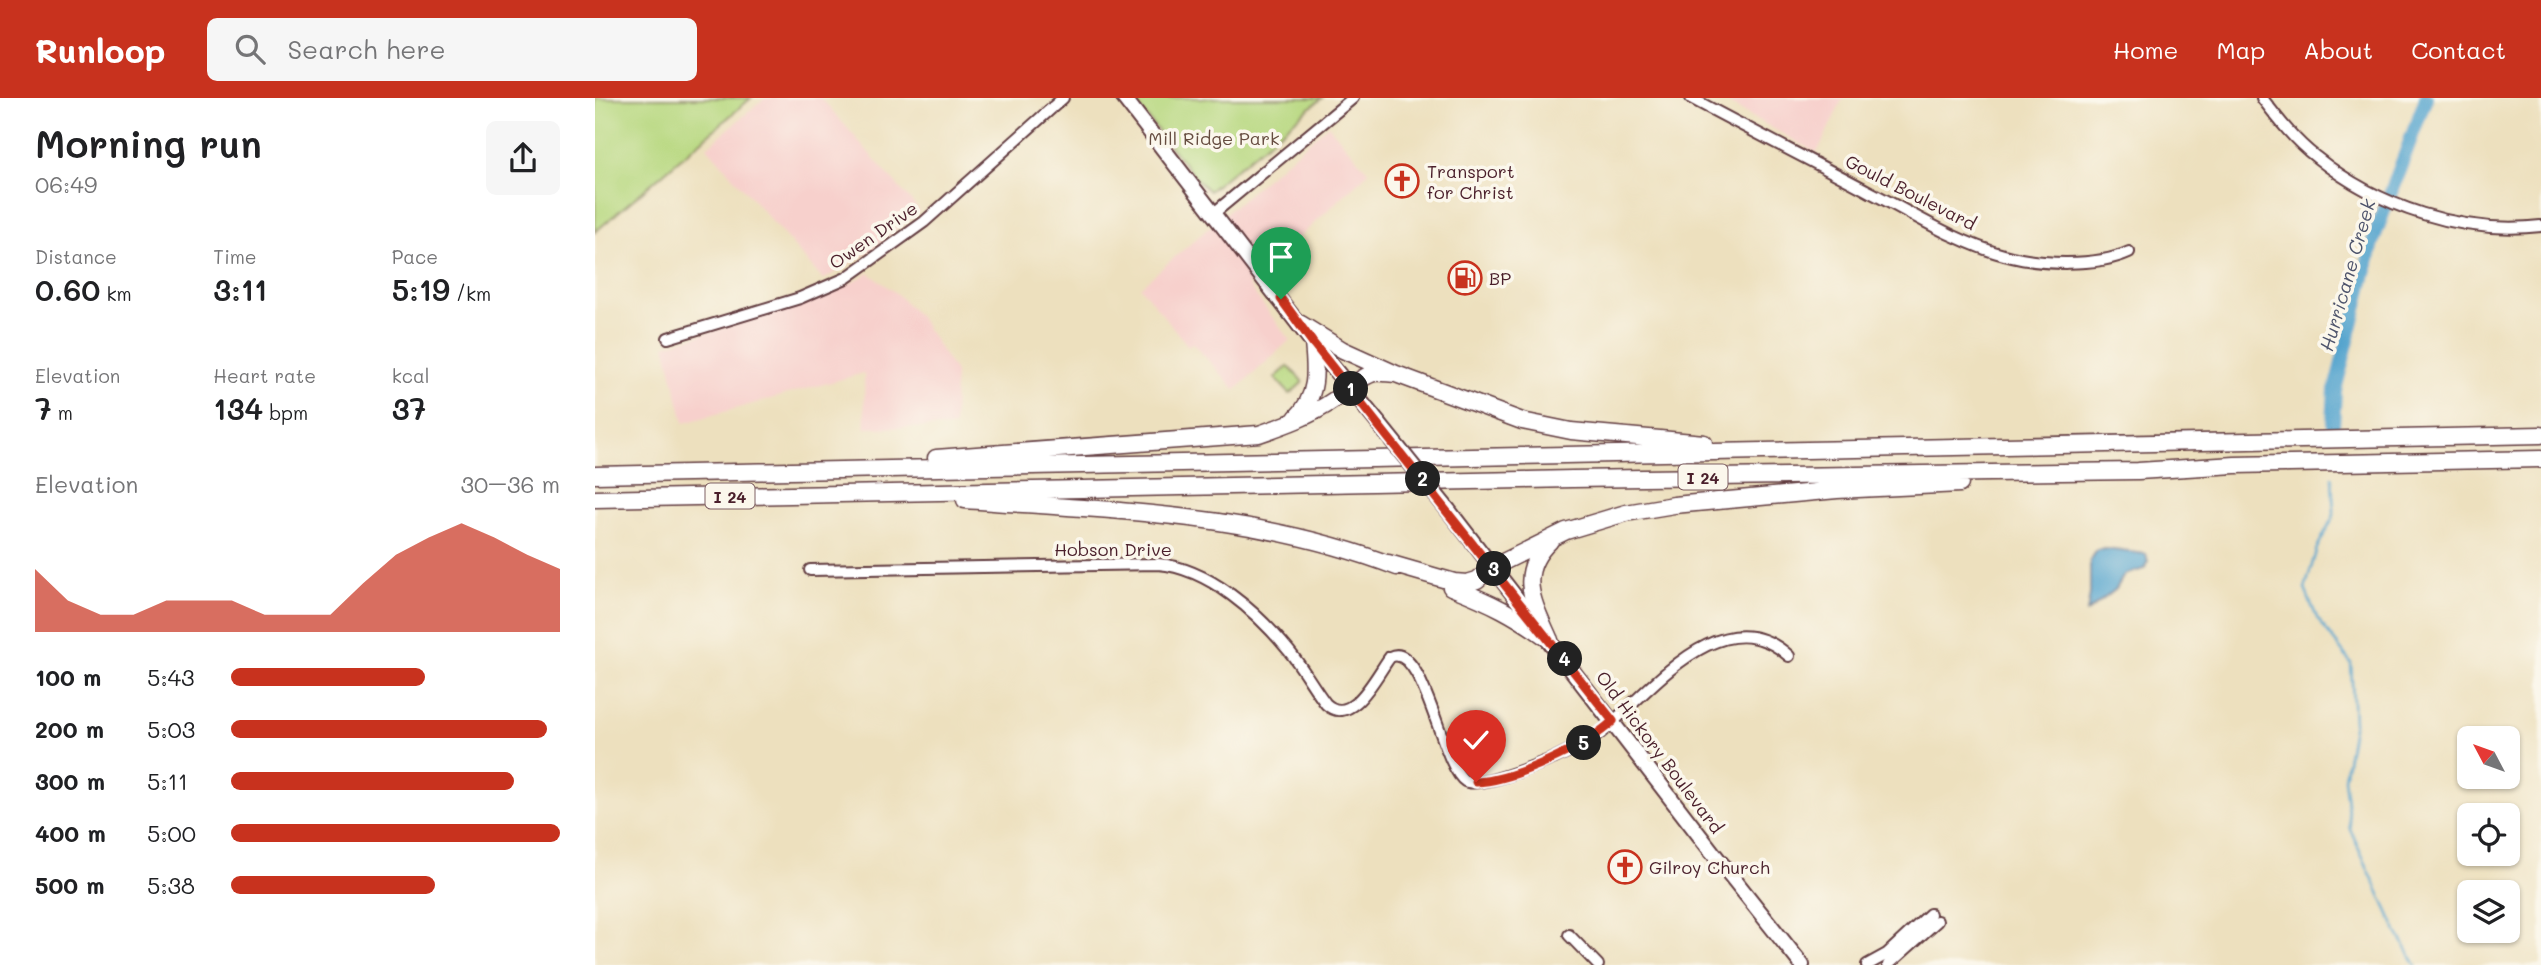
<!DOCTYPE html>
<html lang="en">
<head>
<meta charset="utf-8">
<style>
  :root { --surface:#fff; --page:#f6f6f6; --text:#202124; --muted:#757577; --accent:#c8321e }
  body { margin:0; font-family:Mali,sans-serif; background:var(--page); color:var(--text); height:100vh; display:flex; flex-direction:column; font-size:26px; white-space:nowrap }
  * { box-sizing:border-box; margin:0 }
  p { font-size:23px; color:var(--muted) }
  .icon { flex:none; width:38px; height:38px; fill:none; stroke:currentColor; stroke-width:2; stroke-linecap:round; stroke-linejoin:round }
  .map { position:relative; flex:1; overflow:hidden }
  .side { display:flex; flex-direction:column; background:var(--surface); width:595px }
  .side>* { flex:none }
  .needle { width:46px; rotate:311deg }
  .fabs { position:absolute; left:1862px; top:628px; display:grid; gap:14px }
  .fabs a { display:grid; place-items:center; width:63px; height:63px; border-radius:10px; background:var(--surface); box-shadow:0 2px 5px #0004; font-size:35px }
  .pin { position:absolute; display:grid; place-items:center; width:60px; height:60px; color:#fff; margin:-72px -30px; border-radius:50% 50% 50% 0; rotate:-45deg; box-shadow:0 0 7px #0007 }
  .pin .icon { rotate:45deg }
  .km { position:absolute; width:35px; height:35px; margin:-18px; border-radius:50%; background:#222; color:#fff; font-size:19px; line-height:35px; text-align:center }
  .round { display:grid; place-items:center; flex:none; width:74px; height:74px; border-radius:10px; background:var(--page) }
  .summary { display:flex; align-items:center; justify-content:space-between; height:119px; padding:0 35px }
  h1 { font-size:38px; font-weight:600; line-height:52px }
  .metrics { display:grid; grid-template-columns:repeat(3,1fr); gap:10px; height:119px; padding:7px 35px }
  .metrics div { display:grid; align-content:center }
  .metrics b { font-size:30px; font-weight:600 }
  .metrics small { font-size:19px; font-weight:400 }
  .metrics p { font-size:19px }
  .chart { height:196px; padding:14px 35px }
  .chart p { display:flex; justify-content:space-between }
  .chart svg { width:100%; height:126px; margin-top:7px; fill:var(--accent); opacity:.7 }
  ul { padding:0 35px; list-style:none; font-size:23px }
  li { display:grid; grid-template-columns:112px 84px 1fr; align-items:center; height:52px }
  li i { height:18px; border-radius:9px; background:var(--accent) }
  header { display:flex; align-items:center; gap:42px; box-sizing:border-box; height:98px; padding:0 35px; background:var(--accent); color:#fff }
  header strong { font-size:33px }
  nav { display:flex; gap:38px; margin-inline-start:auto; font-size:24px }
  .search { width:490px; height:63px; background:var(--page); display:flex; align-items:center; gap:18px; box-sizing:border-box; padding:0 24px; border-radius:10px; color:var(--muted); font-size:26px }
  main { display:flex; flex:1; min-height:0 }
  .map>svg:first-child { display:block }
  .built { fill:#f7d0cc }
  .green { fill:#b8d880; stroke:#817c56; stroke-width:2 }
  .water { fill:#54a4ce; stroke:#4f627c; stroke-width:2 }
  .lines { fill:none; stroke-linecap:round; stroke-linejoin:round }
  .stream { stroke:#54a4ce; stroke-width:2.5 }
  .river { stroke:#54a4ce; stroke-width:14 }
  .minor-casing { stroke:#623c41; stroke-width:14 }
  .major-casing { stroke:#623c41; stroke-width:18 }
  .highway-casing { stroke:#623c41; stroke-width:19 }
  .minor { stroke:#fff; stroke-width:10 }
  .major { stroke:#fff; stroke-width:14 }
  .highway { stroke:#fff; stroke-width:16 }
  .major-bridge-casing { stroke:#623c41; stroke-width:18; stroke-linecap:butt }
  .major-bridge { stroke:#fff; stroke-width:14 }
  .route-casing { stroke:#fff; stroke-width:14 }
  .route { stroke:#c8321e; stroke-width:9 }
  .labels { text-anchor:middle; dominant-baseline:central; stroke-width:7; stroke-linejoin:round; paint-order:stroke }
  .shield { fill:#fbf7ec; stroke:#7f6065; stroke-width:2 }
  .shield-label { font-size:16px; font-weight:bold; fill:#4a1f2b }
  .park-label { font-size:18px; fill:#664d40; stroke:#fbf7ec }
  .poi-label { font-size:18px; fill:#4a1f2b; stroke:#fbf7ec; text-anchor:start }
  .street-label { font-size:18px; fill:#4a1f2b; stroke:#fbf7ec }
  .water-label { font-size:19px; font-style:italic; fill:#4e546c; stroke:#fbf7ec }
</style>
</head>
<body>
<header>
<strong>Runloop</strong>
<div class="search"><svg class="icon" aria-label="search" viewBox="0 0 24 24"><circle cx="10" cy="10" r="6"/><path d="M15 15l6 6"/></svg>Search here</div>
<nav><a>Home</a><a>Map</a><a>About</a><a>Contact</a></nav>
</header>
<main>
<section class="side">
<div class="summary"><div><h1>Morning run</h1><p>06:49</p></div><a class="round"><svg class="icon" aria-label="share" viewBox="0 0 24 24"><path d="M12 15V3M7 8l5-5 5 5M5 13v7h14v-7"/></svg></a></div>
<div class="metrics">
<div><p>Distance</p><b>0.60<small> km</small></b></div>
<div><p>Time</p><b>3:11</b></div>
<div><p>Pace</p><b>5:19<small> /km</small></b></div>
</div>
<div class="metrics">
<div><p>Elevation</p><b>7<small> m</small></b></div>
<div><p>Heart rate</p><b>134<small> bpm</small></b></div>
<div><p>kcal</p><b>37</b></div>
</div>
<div class="chart"><p><span>Elevation</span>30–36 m</p>
<svg viewBox="0 0 160 44" preserveAspectRatio="none"><path d="M0 44V22L10 33L20 38L30 38L40 33L50 33L60 33L70 38L80 38L90 38L100 27L110 17L120 11L130 6L140 11L150 17L160 22V44z"/></svg>
</div>
<ul>
<li><b>100 m</b>5:43<i style="width:59%"></i></li>
<li><b>200 m</b>5:03<i style="width:96%"></i></li>
<li><b>300 m</b>5:11<i style="width:86%"></i></li>
<li><b>400 m</b>5:00<i style="width:100%"></i></li>
<li><b>500 m</b>5:38<i style="width:62%"></i></li>
</ul>
</section>
<div class="map">
<svg width="1946" height="867" viewBox="0 0 1946 867">
  <rect width="100%" height="100%" fill="#fbf7ec"/>
  <filter id="ink" filterUnits="userSpaceOnUse"><feTurbulence type="fractalNoise" baseFrequency=".0143" numOctaves="2"/><feDisplacementMap in="SourceGraphic" scale="14" xChannelSelector="R" yChannelSelector="G"/><feConvolveMatrix kernelMatrix="1 2 1 2 8 2 1 2 1" color-interpolation-filters="sRGB"/></filter>
  <filter id="wash" filterUnits="userSpaceOnUse"><feTurbulence type="fractalNoise" baseFrequency=".00686" numOctaves="4" result="noise"/><feDisplacementMap in="SourceGraphic" scale="28" xChannelSelector="R" yChannelSelector="G"/><feGaussianBlur stdDeviation="1.57" result="paint"/><feColorMatrix in="noise" values="0 0 0 0 0 0 0 0 0 0 0 0 0 0 0 0 0 1.4 0 .05"/><feComposite in="paint" operator="in"/></filter>
  <g filter="url(#wash)">
    <rect width="100%" height="100%" fill="#ede0be"/>
    <path class="built" d="M170,0H226L324,112L276,153L228,182L112,49Z
      M1123,0H1248L1222,55Z
      M733,27L774,74L653,187L695,242L641,292L597,245L593,248L545,189Z
      M274,175L302,196L325,220L360,274L359,329L270,330L269,275L89,325L70,247L183,214L244,191Z"/>
    <path class="green" d="M0,0H156L0,134Z
      M537,0H727L614,93L602,82Z
      M693,268L708,284L695,296L680,280Z"/>
    <path class="water" d="M1510,451L1551,456L1553,464L1549,471L1529,477L1521,491L1492,514L1495,496V463L1502,452Z"/>
    <g class="lines">
      <path class="stream" d="M1737,379L1739,417L1722,450L1710,491L1722,520L1756,565L1759,624L1749,680L1755,731L1802,834L1821,867"/>
      <path class="river" d="M1738,327L1740,292L1780,137L1831,0"/>
    </g>
  </g>
  <g filter="url(#ink)">
    <g class="lines">
      <defs>
        <path id="minor" d="M1096,0C1155,32 1215,62 1275,94C1318,116 1361,144 1409,157C1444,167 1501,169 1534,154
          M1667,0C1683,21 1700,43 1721,59C1783,109 1867,137 1946,128
          M619,115L758,0
          M73,240L205,200L251,180L329,124L468,0
          M215,472L563,466C614,470 663,515 694,553C708,570 718,589 731,606C757,630 782,576 795,559C828,541 847,669 870,683C885,691 941,667 957,661C972,654 990,646 1004,636C1054,596 1126,496 1194,558
          M974,837L1003,867
          M1272,867L1292,856L1335,816
          M1293,867L1342,823"/>
        <path id="major" d="M529,0L718,245L784,326
          M854,413L1118,755L1207,867"/>
        <path id="highway" d="M706,226L748,252L801,276L927,323L976,333L1109,345
          M701,320C723,298 721,274 718,245
          M341,360L664,336C690,327 716,318 739,302C751,294 765,278 780,275C786,274 795,276 801,276
          M0,377L1946,337
          M0,401L977,381L1543,373L1640,367L1946,361
          M370,402C518,413 662,415 802,469
          M793,465L859,484L872,485L882,482L898,469L971,433L1031,415L1079,407L1242,392L1365,386
          M856,489C897,505 919,516 955,542
          M954,540C938,504 921,475 955,443"/>
      </defs>
      <use href="#minor" class="minor-casing"/>
      <use href="#major" class="major-casing"/>
      <use href="#highway" class="highway-casing"/>
      <use href="#minor" class="minor"/>
      <use href="#major" class="major"/>
      <use href="#highway" class="highway"/>
      <defs>
        <path id="major-bridge" d="M784,326L854,413"/>
      </defs>
      <use href="#major-bridge" class="major-bridge-casing"/>
      <use href="#major-bridge" class="major-bridge"/>
    </g>
  </g>
  <g class="lines" filter="url(#ink)">
    <defs>
      <path id="route" d="M686,201L718,245L1018,623C990,649 920,682 881,684"/>
    </defs>
    <use href="#route" class="route-casing"/>
    <use href="#route" class="route"/>
  </g>
  <defs>
    <symbol id="church-ring" viewBox="-11 -11 22 22"><circle r="9.5" fill="#fbf7ec" stroke="#c8321e" stroke-width="1.5"/><path d="M-1.2-6h2.4v3.5h3.3v2.4h-3.3V6h-2.4V-.1h-3.3v-2.4h3.3Z" fill="#c8321e"/></symbol>
    <symbol id="fuel-ring" viewBox="-11 -11 22 22"><circle r="9.5" fill="#fbf7ec" stroke="#c8321e" stroke-width="1.5"/><path d="M-5.5-6h7V0h2V4h1.3V-2.5L3-4.5l.8-.8L6-3V5H2.5V1h-1V6h-7ZM-4.2-4.7v3.2H.2V-4.7Z" fill="#c8321e"/></symbol>
  </defs>
  <g fill-rule="evenodd">
    <use href="#church-ring" x="788" y="64" width="38" height="38"/>
    <use href="#fuel-ring" x="851" y="161" width="38" height="38"/>
    <use href="#church-ring" x="1011" y="750" width="38" height="38"/>
  </g>
  <g class="labels">
    <g class="shield">
      <rect x="1083.5" y="366.5" width="49" height="25" rx="5"/>
      <rect x="110.5" y="385.5" width="49" height="25" rx="5"/>
    </g>
    <g class="shield-label">
      <text x="1108" y="379">I 24</text>
      <text x="135" y="398">I 24</text>
    </g>
    <g class="park-label">
      <text x="619" y="40">Mill Ridge Park</text>
    </g>
    <g class="poi-label">
      <text x="832" y="73">Transport<tspan x="832" dy="21">for Christ</tspan></text>
      <text x="894" y="180">BP</text>
      <text x="1054" y="769">Gilroy Church</text>
    </g>
    <g class="street-label">
      <text transform="translate(1316 94) rotate(27)">Gould Boulevard</text>
      <text transform="translate(278 137) rotate(-35)">Owen Drive</text>
      <text x="518" y="451">Hobson Drive</text>
      <text transform="translate(1065 654) rotate(53)">Old Hickory Boulevard</text>
    </g>
    <g class="water-label">
      <text transform="translate(1752 177) rotate(-74)">Hurricane Creek</text>
    </g>
  </g>
</svg>
<div class="fabs">
<a><svg class="needle" viewBox="-14 -14 28 28"><path d="M0-13l5 13h-10z" fill="#e53935"/><path d="M0 13l5-13h-10z" fill="#757577"/></svg></a>
<a><svg class="icon" aria-label="locate" viewBox="0 0 24 24"><circle cx="12" cy="12" r="6"/><path d="M12 2v4M12 18v4M2 12h4M18 12h4"/></svg></a>
<a><svg class="icon" aria-label="layers" viewBox="0 0 24 24"><path d="M12 4l9 5-9 5-9-5zM3 14l9 5 9-5"/></svg></a>
</div>
<div class="pin" style="left:686px;top:201px;background:#1e9e55"><svg class="icon" aria-label="arrive" viewBox="0 0 24 24"><path d="M6 21V4h12l-3 4 3 4H6"/></svg></div>
<div class="pin" style="left:881px;top:684px;background:#d93025"><svg class="icon" aria-label="check" viewBox="0 0 24 24"><path d="M5 12l5 5 9-10"/></svg></div>
<b class="km" style="left:756px;top:291px">1</b>
<b class="km" style="left:828px;top:381px">2</b>
<b class="km" style="left:899px;top:471px">3</b>
<b class="km" style="left:970px;top:561px">4</b>
<b class="km" style="left:989px;top:645px">5</b>
</div>
</main>
</body>
</html>
